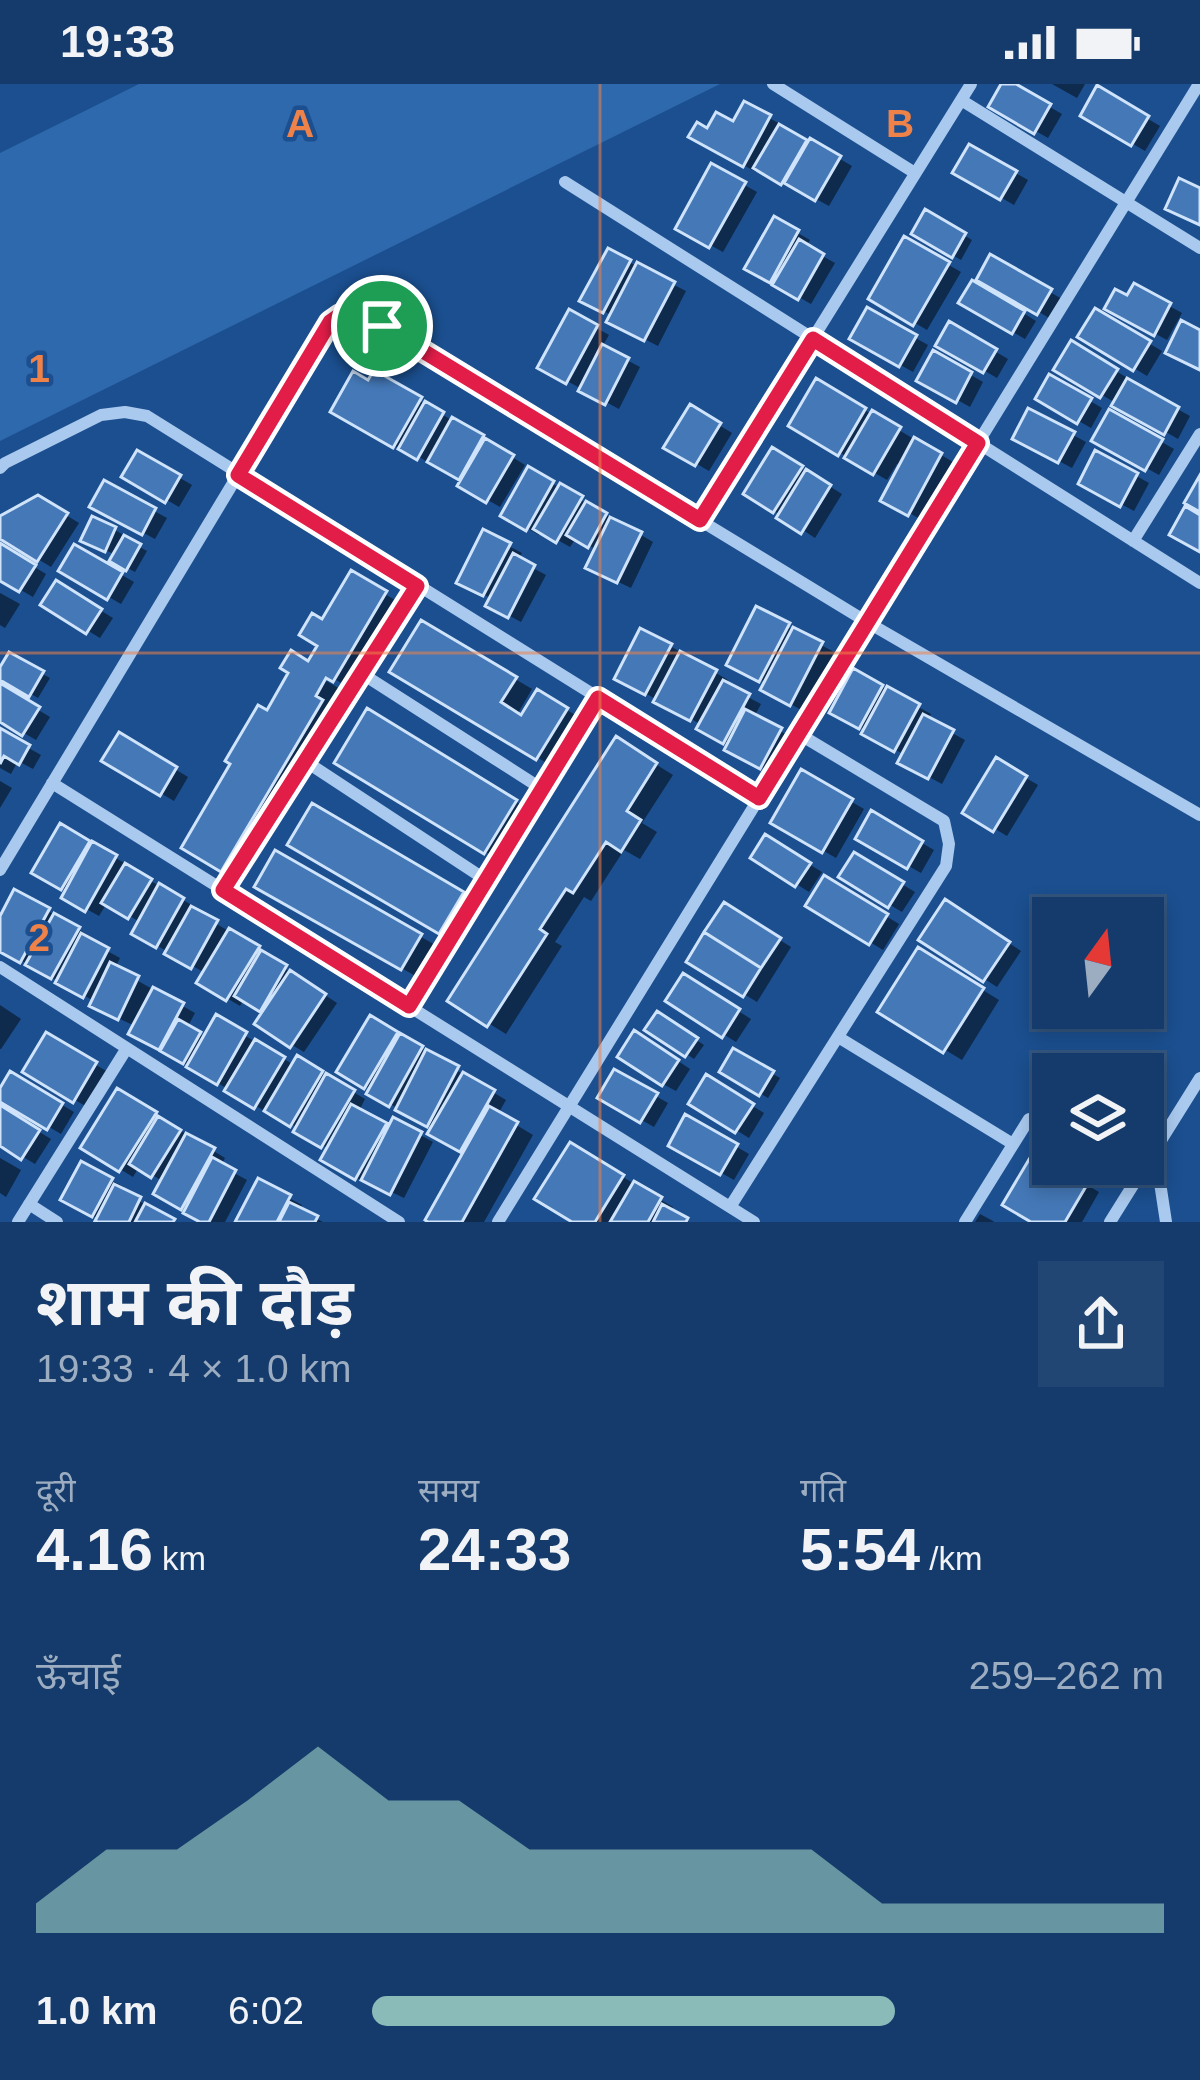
<!DOCTYPE html>
<html lang="hi">
<head>
<meta charset="utf-8">
<style>
  :root { --surface:#143b6b; --page:#214673; --text:#f1f3f6; --muted:#9dadc1; --line:#33557e; --accent:#8bbbb9 }
  body { margin:0; font-family:Arial,"Noto Sans Devanagari",sans-serif; background:var(--page); color:var(--text); height:100vh; display:flex; flex-direction:column; font-size:45px; white-space:nowrap }
  * { box-sizing:border-box; margin:0 }
  p { font-size:39px; color:var(--muted) }
  .icon { flex:none; width:66px; height:66px; fill:none; stroke:currentColor; stroke-width:2; stroke-linecap:round; stroke-linejoin:round }
  .map { position:relative; height:1138px; overflow:hidden }
  .sheet { display:flex; flex-direction:column; background:var(--surface); flex:1 }
  .sheet>* { flex:none }
  .needle { width:78px; rotate:15deg }
  .buttons { position:absolute; left:1032px; top:813px; display:grid; gap:24px }
  .buttons a { display:grid; place-items:center; width:132px; height:132px; border-radius:0px; background:var(--surface); box-shadow:0 6px 18px #0003,0 0 0 3px var(--line); font-size:60px }
  .pin { position:absolute; display:grid; place-items:center; width:102px; height:102px; color:#fff; margin:-51px; border:6px solid #fff; border-radius:50%; box-shadow:0 3px 12px #0007 }
  .round { display:grid; place-items:center; flex:none; width:126px; height:126px; border-radius:0px; background:var(--page) }
  .headline { display:flex; align-items:center; justify-content:space-between; height:204px; padding:0 36px }
  h1 { font-size:66px; font-weight:700; line-height:90px }
  .metrics { display:grid; grid-template-columns:repeat(3,1fr); gap:18px; height:204px; padding:12px 36px }
  .metrics div { display:grid; align-content:center }
  .metrics b { font-size:60px; font-weight:700 }
  .metrics small { font-size:33px; font-weight:400 }
  .metrics p { font-size:33px }
  .chart { height:336px; padding:24px 36px }
  .chart p { display:flex; justify-content:space-between }
  .chart svg { width:100%; height:216px; margin-top:12px; fill:var(--accent); opacity:.7 }
  ul { padding:0 36px; list-style:none; font-size:39px }
  li { display:grid; grid-template-columns:192px 144px 1fr; align-items:center; height:90px }
  li i { height:30px; border-radius:15px; background:var(--accent) }
  .status { display:flex; justify-content:space-between; align-items:center; height:84px; padding:0 60px; background:var(--surface); direction:ltr }
  .status svg { height:33px; fill:currentColor }
  .map>svg:first-child { display:block }
  .green { fill:#2e69ad }
  .shadow { fill:#0007 }
  .building { fill:#4478b7; stroke:#cfe3fa; stroke-width:3 }
  .lines { fill:none; stroke-linecap:round; stroke-linejoin:round }
  .street { stroke:#a9c9ee; stroke-width:12 }
  .route-casing { stroke:#fff; stroke-width:24 }
  .route { stroke:#e11d48; stroke-width:15 }
  .grid { fill:none; stroke:#ee8249; stroke-width:3; stroke-opacity:0.55 }
  .grid-label { font-size:39px; text-anchor:middle; font-weight:bold; fill:#ee8249; stroke:#1b4f8f; stroke-width:9; stroke-linejoin:round; paint-order:stroke }
</style>
</head>
<body>
<div class="status"><b>19:33</b><svg viewBox="0 0 49 12"><path d="M0 12V9h3v3zM5 12V6h3v6zM10 12V3h3v9zM15 12V0h3v12zM26 1h20v11H26zM47 4h2v5h-2z"/></svg></div>
<div class="map">
<svg width="1200" height="1138" viewBox="0 0 1200 1138">
  <rect width="100%" height="100%" fill="#1b4f8f"/>
  <path class="green" d="M139,0H720L0,357V69Z"/>
  <path class="shadow" d="M1004,0H1010L1062,30L1048,54L992,22Z
    M1052,0H1085L1077,14Z
    M1098,5L1160,42L1145,67L1084,31Z
    M746,21L782,41L780,44L809,61L811,58L852,82L829,122L759,84L756,88L692,52L734,41Z
    M971,64L1028,96L1014,121L957,88Z
    M712,83L757,108L723,168L679,144Z
    M926,129L972,156L961,176L915,149Z
    M775,136L810,156L806,163L835,179L811,220L748,184Z
    M905,156L961,188L927,246L872,214Z
    M609,168L686,207L658,262L610,237L613,232L583,216Z
    M991,174L1062,215L1051,235L1025,220L1020,227L1036,237L1025,255L962,218L976,202Z
    M1135,203L1182,229L1167,256L1108,224L1128,215Z
    M868,227L928,261L913,288L853,254Z
    M1096,228L1162,267L1147,292L1082,252Z
    M570,229L609,251L602,263L640,283L619,325L541,283Z
    M950,241L1008,275L997,294L939,260Z
    M1072,260L1129,295L1127,297L1190,332L1178,355L1057,285Z
    M934,270L983,298L970,323L920,295Z
    M376,290L525,381L500,423L462,401L465,396L427,375L426,377L408,367L407,369L334,327L370,300Z
    M1051,294L1102,324L1091,344L1039,314Z
    M817,298L953,378L922,436L884,415L902,382L897,380L887,396L792,341Z
    M691,324L732,349L709,387L668,363Z
    M1030,328L1086,358L1072,384L1016,354Z
    M1111,329L1174,365L1159,391L1096,356Z
    M773,367L842,410L815,454L747,409Z
    M139,370L192,401L179,423L126,392Z
    M1097,370L1149,399L1134,427L1082,399Z
    M529,386L653,458L631,504L602,490L597,466L576,454L570,463L542,447L539,451L504,431Z
    M105,400L167,434L155,455L93,422Z
    M38,414L79,439L51,483L0,452V436Z
    M93,436L115,446L122,450L121,453L147,467L135,488L113,476L116,471L92,460Z
    M484,449L522,469L518,476L546,491L521,538L489,521L492,515L460,497Z
    M0,462L46,490L33,513L0,494Z
    M75,464L134,498L121,520L62,486Z
    M352,491L402,520L352,605L322,588L319,593L342,606L331,624L338,628L240,795L185,763L293,588L310,580L321,560L324,539Z
    M57,500L113,534L100,554L44,520Z
    M0,509L20,520L5,544L0,541Z
    M757,526L834,568L803,627L764,605L767,599L730,580Z
    M423,540L532,605L517,631L522,634L538,609L584,636L555,684L394,587Z
    M670,562L728,596L725,601L761,620L754,633L793,654L774,690L728,665L730,660L700,644L702,641L618,594Z
    M10,572L50,594L38,614L0,592Z
    M855,588L931,630L928,636L965,656L942,700L901,678L905,671L865,649L866,646L833,628Z
    M0,603L50,633L36,656L0,635Z
    M368,628L533,728L502,778L338,678Z
    M0,648L41,671L33,685L18,677L11,690L0,684Z
    M120,652L188,693L174,717L105,676Z
    M617,656L673,691L642,739L657,748L640,775L624,766L591,817L584,813L555,858L562,862L506,950L451,916Z
    M997,677L1038,701L1007,752L967,728Z
    M802,689L864,725L836,774L774,738Z
    M0,697L12,704L0,724Z
    M313,723L480,821L458,857L291,760Z
    M872,730L934,766L921,789L859,754Z
    M61,743L128,781L127,783L195,823L193,826L271,872L269,874L337,919L304,968L292,961L266,928L244,915L240,922L200,898L205,889L135,849L140,838L107,819L99,832L65,813L68,807L35,788Z
    M766,754L822,788L809,808L754,773Z
    M276,770L437,862L419,894L258,802Z
    M855,772L915,808L902,828L842,792Z
    M825,795L899,840L883,866L809,821Z
    M15,810L61,834L91,853L89,857L120,874L115,884L195,929L187,944L206,954L217,935L294,981L298,975L365,1015L359,1027L391,1045L395,1037L433,1058L404,1114L373,1099L369,1101L324,1075L329,1065L297,1047L298,1044L270,1027L268,1029L132,948L135,942L105,928L94,917L0,865V838Z
    M725,822L791,863L757,918L690,877Z
    M958,826L1021,867L997,903L922,855Z
    M919,867L999,916L962,976L881,927Z
    M684,893L751,935L736,958L669,916Z
    M0,921L21,935L1,965H0Z
    M658,931L704,961L694,975L649,945Z
    M371,935L506,1016L498,1030L533,1051L484,1138H434L429,1135L466,1068L432,1049L434,1044L370,1009L372,1006L340,987Z
    M47,952L108,988L87,1023L26,987Z
    M648,957L690,985L676,1007L663,1000Z
    M734,968L780,994L768,1014L723,987Z
    M615,989L668,1019L654,1043L601,1013Z
    M11,991L74,1028L61,1050L0,1014Z
    M707,994L764,1029L749,1054L692,1019Z
    M118,1008L225,1074L221,1082L247,1096L225,1138H204L199,1135L157,1109L164,1098L139,1083L133,1093L84,1063Z
    M0,1024L51,1055L35,1080L0,1059Z
    M687,1034L749,1070L734,1096L672,1061Z
    M571,1062L673,1123L670,1128L689,1138H577L539,1114Z
    M1035,1071L1099,1108L1082,1138H1037L1007,1120Z
    M0,1074L21,1086L6,1113L0,1109Z
    M82,1081L124,1103L122,1107L175,1138H103L64,1115Z
    M259,1098L302,1121L299,1126L323,1138H238Z
    M980,1130L993,1137L994,1138H975Z"/>
  <path class="building" d="M1001,0H1016L1051,20L1034,50L988,23Z
    M1097,1L1149,32L1131,62L1080,32Z
    M744,17L771,31L743,83L688,53L697,38L707,44L716,28L733,37Z
    M779,40L807,56L781,101L753,84Z
    M810,54L841,72L815,117L784,99Z
    M969,60L1017,87L1000,116L952,89Z
    M711,79L746,98L709,164L675,145Z
    M1179,94L1200,104V141L1165,125Z
    M925,125L966,149L952,174L911,150Z
    M774,132L799,146L770,199L744,185Z
    M904,152L950,178L913,242L868,215Z
    M799,155L824,170L798,216L772,201Z
    M608,164L631,176L603,229L579,217Z
    M990,170L1052,205L1037,231L976,196Z
    M637,178L675,198L644,257L606,238Z
    M972,196L1025,227L1012,250L958,219Z
    M1134,199L1171,219L1154,252L1104,225L1115,205L1127,211Z
    M867,223L917,251L899,283L849,255Z
    M1095,224L1151,257L1133,287L1077,253Z
    M569,225L598,241L566,300L537,284Z
    M1181,236L1200,246V286L1165,269Z
    M949,237L997,265L983,289L935,262Z
    M1071,256L1118,285L1100,314L1053,286Z
    M602,260L629,274L605,321L578,307Z
    M933,266L972,288L956,319L916,297Z
    M374,286L422,313L393,364L330,328L353,287L368,296Z
    M1049,290L1092,314L1077,340L1035,315Z
    M816,294L866,324L838,372L788,342Z
    M1127,294L1179,323L1164,351L1111,322Z
    M425,317L444,328L417,376L398,365Z
    M690,320L721,339L695,382L663,364Z
    M1028,324L1075,348L1058,379L1012,355Z
    M1109,325L1163,355L1145,387L1091,357Z
    M872,326L901,343L873,391L844,374Z
    M452,333L484,351L459,396L427,378Z
    M914,353L942,369L908,432L880,417Z
    M485,354L514,371L486,419L457,402Z
    M772,363L803,382L773,429L743,410Z
    M137,366L181,391L165,419L121,393Z
    M1095,366L1138,389L1120,423L1078,400Z
    M528,382L554,397L526,447L500,432Z
    M806,385L831,401L801,450L776,434Z
    M1200,391V428L1184,419Z
    M104,396L156,424L142,451L89,423Z
    M560,399L583,412L556,459L533,445Z
    M38,411L68,429L37,478L0,455V432Z
    M586,417L607,429L588,464L566,451Z
    M1185,422L1200,431V468L1169,451Z
    M92,432L116,443L105,468L80,457Z
    M610,433L642,448L617,499L585,484Z
    M483,445L511,459L483,512L456,499Z
    M124,451L141,460L126,487L109,477Z
    M0,459L36,481L19,508L0,497Z
    M74,460L123,488L107,516L58,487Z
    M513,469L535,481L508,534L485,522Z
    M351,486L387,507L333,598L326,594L316,612L323,616L221,788L181,764L230,680L225,677L258,621L267,626L288,589L280,584L291,566L308,577L317,562L299,551L312,529L322,535Z
    M56,496L102,525L86,550L40,521Z
    M756,522L790,539L759,598L726,581Z
    M421,536L517,593L501,618L521,631L537,605L568,624L536,676L389,588Z
    M793,543L823,558L790,622L760,606Z
    M640,544L672,560L645,611L614,595Z
    M680,567L717,586L690,637L653,618Z
    M9,568L44,587L29,613L0,596V583Z
    M853,584L883,601L859,645L829,629Z
    M723,596L750,610L723,660L696,645Z
    M0,599L40,623L22,652L0,638Z
    M887,602L920,620L894,668L861,650Z
    M367,624L517,716L484,770L334,679Z
    M745,625L782,644L760,685L724,666Z
    M923,630L954,646L928,695L897,679Z
    M0,644L30,661L19,681L4,672L0,680Z
    M119,648L177,683L160,712L101,677Z
    M616,652L657,679L627,727L641,736L621,768L606,758L573,809L566,805L540,845L547,850L487,943L447,917Z
    M996,673L1027,692L993,748L962,729Z
    M801,685L853,715L822,769L770,739Z
    M312,719L464,808L439,850L287,761Z
    M871,726L923,757L907,785L855,755Z
    M60,739L90,757L61,806L31,789Z
    M765,750L811,779L795,803L750,774Z
    M92,757L117,771L85,828L61,814Z
    M275,766L422,850L401,886L254,803Z
    M854,768L904,798L888,824L838,793Z
    M125,779L152,795L128,835L101,819Z
    M824,791L888,830L869,861L805,822Z
    M159,799L184,814L156,864L131,850Z
    M14,805L50,824L20,879L0,868V832Z
    M945,815L1010,858L983,898L918,856Z
    M724,818L781,854L761,884L704,848Z
    M191,822L218,836L191,885L164,870Z
    M54,829L80,843L51,895L25,881Z
    M229,844L260,862L226,917L196,899Z
    M704,848L761,884L743,913L686,878Z
    M81,849L109,864L83,914L55,899Z
    M918,863L984,904L943,969L877,928Z
    M261,866L287,881L260,928L234,912Z
    M110,878L139,892L118,936L89,922Z
    M290,886L326,910L290,964L254,940Z
    M683,889L740,925L722,954L665,917Z
    M153,903L184,919L159,966L128,950Z
    M657,927L698,954L685,973L644,946Z
    M216,930L247,948L217,1001L186,983Z
    M370,931L398,948L364,1005L336,988Z
    M178,935L201,948L183,980L160,967Z
    M634,946L679,976L662,1002L617,973Z
    M46,948L97,978L73,1019L22,988Z
    M400,949L423,962L389,1023L366,1010Z
    M255,955L285,973L254,1025L224,1007Z
    M733,964L774,987L759,1012L719,988Z
    M426,965L459,982L427,1043L395,1026Z
    M297,971L323,987L290,1043L264,1027Z
    M614,985L658,1009L640,1039L597,1014Z
    M10,987L63,1019L47,1046L0,1018V1004Z
    M463,988L495,1006L460,1068L427,1050Z
    M326,989L355,1006L321,1064L293,1048Z
    M706,990L754,1020L735,1049L688,1020Z
    M117,1004L157,1028L119,1088L80,1064Z
    M351,1020L387,1039L355,1096L320,1076Z
    M0,1021L40,1046L21,1076L0,1062Z
    M489,1022L518,1038L462,1138H428L425,1136Z
    M685,1030L738,1060L720,1091L668,1062Z
    M158,1032L181,1046L151,1094L129,1080Z
    M393,1033L422,1048L390,1111L361,1096Z
    M186,1049L215,1064L181,1126L153,1110Z
    M570,1058L624,1091L595,1138H572L534,1115Z
    M1034,1067L1088,1099L1065,1138H1031L1002,1121Z
    M212,1073L236,1086L209,1138H200L183,1129Z
    M81,1077L113,1094L92,1133L60,1116Z
    M258,1094L291,1111L277,1138H235Z
    M634,1097L662,1113L648,1138H610Z
    M114,1100L141,1113L129,1138H98L95,1137Z
    M289,1118L318,1132L315,1138H279Z
    M145,1119L175,1135L173,1138H135Z
    M662,1120L688,1134L686,1138H653Z"/>
  <g class="lines">
    <path class="street" d="M773,0L915,89
      M961,16L1200,164
      M565,98L1200,499
      M0,384L5,379L101,331L125,328L147,332L759,714
      M700,436L971,0
      M1133,457L1200,350
      M361,589L542,705
      M305,677L486,796
      M52,699L754,1138
      M0,786L330,238C349,226 362,234 381,242L867,538L1200,731
      M223,806L417,502
      M0,883L399,1138
      M409,922L598,613
      M838,953L1013,1060
      M1155,1066L1166,1138
      M1098,1080L1132,1102
      M29,1120L57,1138
      M730,1123L946,782L949,760L944,737L799,650
      M18,1138L127,964
      M498,1138L1199,0
      M965,1138L1029,1035L1053,1051
      M1110,1138L1200,994"/>
  </g>
  <g class="lines">
    <defs>
      <path id="route" d="M351,230L382,242L700,436L813,255L978,359L759,714L598,614L409,922L223,806L417,502L238,391L330,238L340,231Z"/>
    </defs>
    <use href="#route" class="route-casing"/>
    <use href="#route" class="route"/>
  </g>
  <path class="grid" d="M600,0V1138M0,569H1200"/>
  <g class="grid-label">
    <text x="300" y="53">A</text>
    <text x="900" y="53">B</text>
    <text x="39" y="298">1</text>
    <text x="39" y="867">2</text>
  </g>
</svg>
<div class="buttons">
<a><svg class="needle" viewBox="-14 -14 28 28"><path d="M0-13l5 13h-10z" fill="#e53935"/><path d="M0 13l5-13h-10z" fill="#9dadc1"/></svg></a>
<a><svg class="icon" aria-label="layers" viewBox="0 0 24 24"><path d="M12 4l9 5-9 5-9-5zM3 14l9 5 9-5"/></svg></a>
</div>
<div class="pin" style="left:382px;top:242px;background:#1e9e55"><svg class="icon" aria-label="arrive" viewBox="0 0 24 24"><path d="M6 21V4h12l-3 4 3 4H6"/></svg></div>
</div>
<section class="sheet">
<div class="headline"><div><h1>शाम की दौड़</h1><p>19:33 · 4 × 1.0 km</p></div><a class="round"><svg class="icon" aria-label="share" viewBox="0 0 24 24"><path d="M12 15V3M7 8l5-5 5 5M5 13v7h14v-7"/></svg></a></div>
<div class="metrics">
<div><p>दूरी</p><b>4.16<small> km</small></b></div>
<div><p>समय</p><b>24:33</b></div>
<div><p>गति</p><b>5:54<small> /km</small></b></div>
</div>
<div class="chart"><p><span>ऊँचाई</span>259–262 m</p>
<svg viewBox="0 0 160 44" preserveAspectRatio="none"><path d="M0 44V38L10 27L20 27L30 17L40 6L50 17L60 17L70 27L80 27L90 27L100 27L110 27L120 38L130 38L140 38L150 38L160 38V44z"/></svg>
</div>
<ul>
<li><b>1.0 km</b>6:02<i style="width:66%"></i></li>
</ul>
</section>
</body>
</html>
